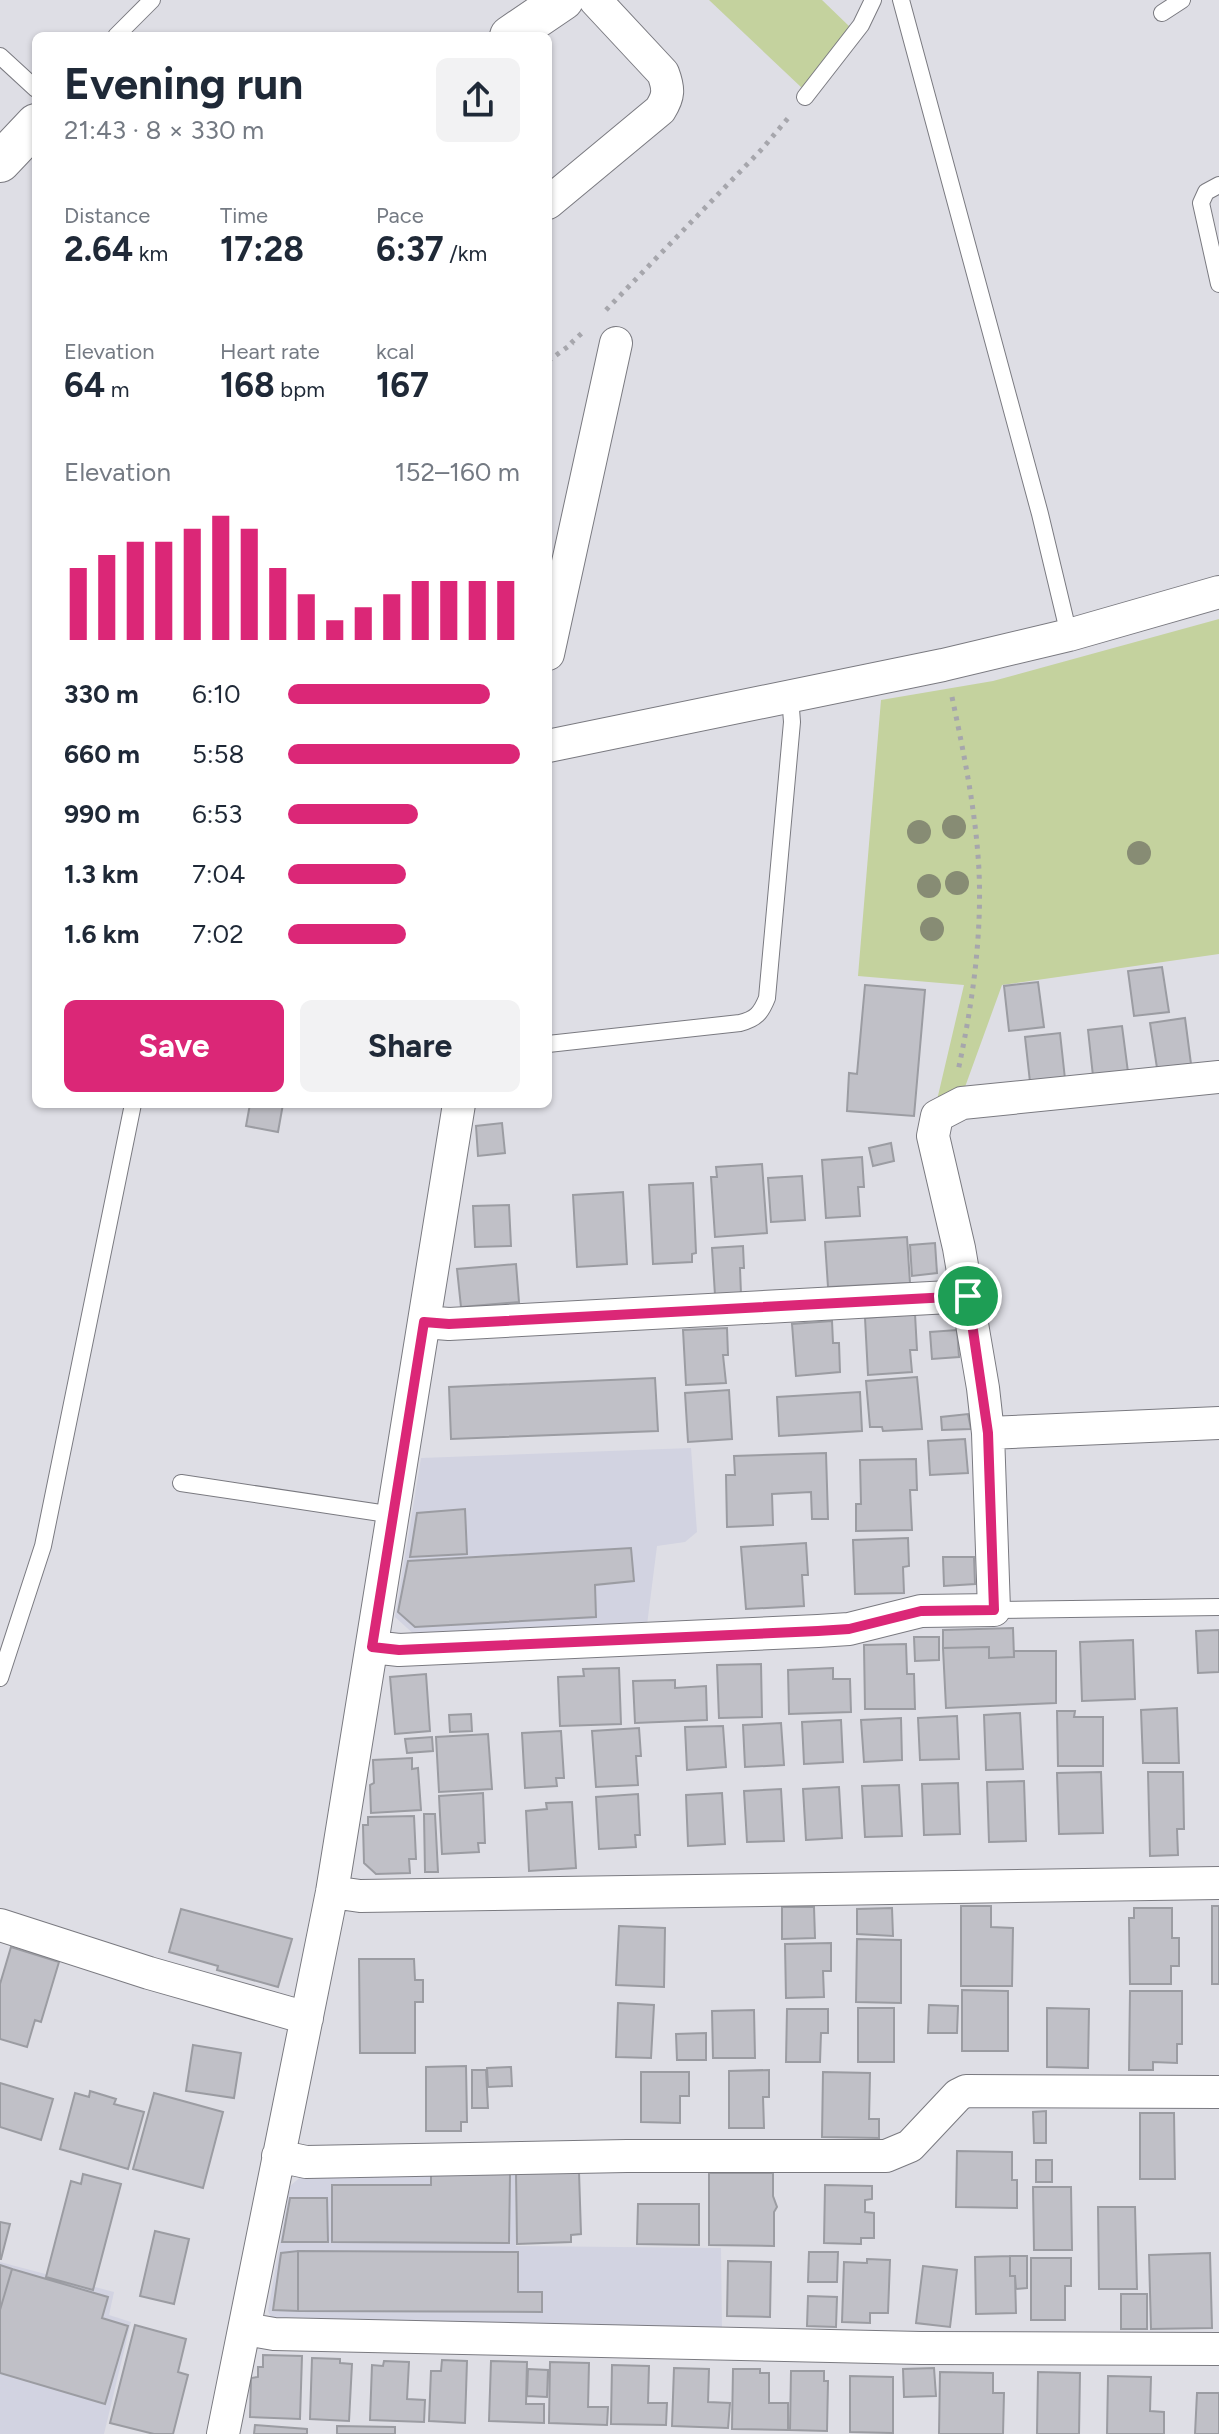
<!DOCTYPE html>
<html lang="en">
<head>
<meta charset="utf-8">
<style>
  :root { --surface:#fff; --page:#f2f2f3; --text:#1f2937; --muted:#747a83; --accent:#db2777 }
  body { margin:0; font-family:Figtree,sans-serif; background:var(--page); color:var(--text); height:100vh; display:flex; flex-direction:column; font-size:30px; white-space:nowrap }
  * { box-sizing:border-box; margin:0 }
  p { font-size:26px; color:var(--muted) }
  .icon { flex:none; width:44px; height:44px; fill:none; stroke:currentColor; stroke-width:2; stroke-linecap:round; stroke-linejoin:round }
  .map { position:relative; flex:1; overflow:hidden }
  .details { position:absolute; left:32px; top:32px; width:520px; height:1076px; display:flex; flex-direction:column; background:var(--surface); border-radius:12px; box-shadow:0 2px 6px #0004 }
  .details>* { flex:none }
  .pin { position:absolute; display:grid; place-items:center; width:68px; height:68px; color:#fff; margin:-34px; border:4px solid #fff; border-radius:50%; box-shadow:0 2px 8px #0007 }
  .round { display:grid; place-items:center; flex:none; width:84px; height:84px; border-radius:12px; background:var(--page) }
  .summary { display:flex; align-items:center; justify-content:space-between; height:136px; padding:0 32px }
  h1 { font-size:44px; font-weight:700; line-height:60px }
  .metrics { display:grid; grid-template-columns:repeat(3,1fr); gap:12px; height:136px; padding:8px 32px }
  .metrics div { display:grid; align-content:center }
  .metrics b { font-size:34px; font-weight:700 }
  .metrics small { font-size:22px; font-weight:400 }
  .metrics p { font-size:22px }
  .chart { height:224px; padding:16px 32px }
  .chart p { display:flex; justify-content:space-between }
  .chart svg { width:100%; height:144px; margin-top:8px; stroke:var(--accent); stroke-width:6 }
  .cta { display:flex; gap:16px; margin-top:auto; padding:16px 32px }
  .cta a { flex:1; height:92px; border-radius:12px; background:var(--accent); color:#fff; font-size:32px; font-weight:700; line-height:92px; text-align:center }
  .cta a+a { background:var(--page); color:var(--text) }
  ul { padding:0 32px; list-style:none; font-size:26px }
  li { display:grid; grid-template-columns:128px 96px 1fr; align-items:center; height:60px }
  li i { height:20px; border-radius:10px; background:var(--accent) }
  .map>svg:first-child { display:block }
  .built { fill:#d2d3e1 }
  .green { fill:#c4d29e }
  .building { fill:#c0c0c7; stroke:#9b9ca2; stroke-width:2 }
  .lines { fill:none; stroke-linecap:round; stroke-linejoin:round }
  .service-casing { stroke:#7a7a80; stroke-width:18 }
  .minor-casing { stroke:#7a7a80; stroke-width:34 }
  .tertiary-casing { stroke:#7a7a80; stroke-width:42 }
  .path { stroke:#a6a6ac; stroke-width:5; stroke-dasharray:4 6; stroke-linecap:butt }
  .service { stroke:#fff; stroke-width:16 }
  .minor { stroke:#fff; stroke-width:32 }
  .tertiary { stroke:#fff; stroke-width:40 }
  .tree { fill:#878c74 }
  .route-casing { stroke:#fff; stroke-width:16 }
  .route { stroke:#db2777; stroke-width:10 }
</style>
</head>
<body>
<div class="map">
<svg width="1219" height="2434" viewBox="0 0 1219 2434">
  <rect width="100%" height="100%" fill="#dedee5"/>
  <path class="built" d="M691,1448L697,1532L685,1542L657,1546L647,1625L417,1637L395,1617L421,1458Z
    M515,2171L516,2246L721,2248L722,2330L271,2317L268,2311L290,2186L303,2175Z
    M0,2262L114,2292L109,2315L131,2322L104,2434H0Z"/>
  <path class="green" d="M709,0H822L850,27L802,88Z
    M1219,619V954L1002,985L965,1087L937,1100L964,985L858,976L881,700L993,681Z"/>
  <path class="building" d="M1162,967L1169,1012L1134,1016L1128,971Z
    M1038,982L1044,1027L1009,1031L1004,986Z
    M865,985L925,990L914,1116L847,1111L849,1073L857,1074Z
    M1185,1018L1191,1064L1157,1068L1150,1023Z
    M1122,1026L1128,1072L1093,1076L1088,1030Z
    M1060,1033L1065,1079L1030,1082L1025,1037Z
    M250,1104H283L278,1132L246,1126Z
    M502,1123L505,1153L478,1156L476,1126Z
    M891,1143L894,1161L873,1166L869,1148Z
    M862,1157L864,1187H858L860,1216L826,1218L822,1160Z
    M762,1164L767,1233L715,1237L711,1177H717L716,1167Z
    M802,1176L805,1220L771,1222L768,1178Z
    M693,1183L696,1253L692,1254V1262L653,1264L649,1185Z
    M623,1192L627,1264L577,1267L573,1195Z
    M509,1205L511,1246L475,1247L473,1206Z
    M907,1237L910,1283L828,1287L825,1242Z
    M935,1243L937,1273L912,1276L910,1245Z
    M743,1246L744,1268H740L741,1294L715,1295L712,1248Z
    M516,1264L519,1302L461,1307L457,1269Z
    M915,1314L917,1350H910L912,1372L868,1375L865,1318Z
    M832,1321L833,1343H839L840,1372L796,1376L792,1324Z
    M727,1328L728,1355H723L726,1383L686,1385L683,1330Z
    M957,1330L959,1357L932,1359L930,1332Z
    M917,1377L922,1429L883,1431L882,1427H870L866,1381Z
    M655,1378L658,1431L451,1439L449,1387Z
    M729,1390L732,1439L688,1442L685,1393Z
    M860,1392L862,1431L779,1436L777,1397Z
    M968,1414L971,1429L942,1430L941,1417Z
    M965,1439L968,1473L930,1475L928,1441Z
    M826,1453L828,1519H812L811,1492L772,1494L773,1525L727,1527L726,1475H735L734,1456Z
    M916,1459L917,1490H910L912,1530L856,1531V1504H861L860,1460Z
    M465,1509L467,1554L410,1557L417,1513Z
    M908,1538L909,1566L903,1567L904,1593L855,1594L853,1540Z
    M806,1543L808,1575H802L804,1606L746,1609L741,1547Z
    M631,1548L634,1581L595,1585L596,1617L415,1627L398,1612L408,1561Z
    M943,1557H974L975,1584L944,1586Z
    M1013,1628L1014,1657L989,1658V1647L943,1648V1630Z
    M1219,1630V1672L1198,1673L1196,1631Z
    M914,1637H939V1660L915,1661Z
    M1133,1640L1135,1699L1082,1701L1080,1642Z
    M906,1644L907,1674H914L915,1709H865L864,1645Z
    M989,1647V1658L1014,1657V1651H1056V1703L946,1708L943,1648Z
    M761,1664L762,1717L719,1718L717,1665Z
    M619,1668L621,1724L560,1726L558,1677L584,1676L583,1669Z
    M833,1668V1679H850L851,1712L789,1714L788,1670Z
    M426,1674L430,1731L395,1734L390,1677Z
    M675,1680V1688L706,1686L707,1720L635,1723L633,1681Z
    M1177,1708L1179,1763H1143L1141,1710Z
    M1057,1711H1075L1074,1717H1103V1766H1058Z
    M1020,1713L1023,1769L986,1770L984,1715Z
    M471,1714L472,1731L450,1732L449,1715Z
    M957,1716L959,1759L920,1760L918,1718Z
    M901,1718L902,1760L864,1762L861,1720Z
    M841,1720L843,1762L804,1764L802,1722Z
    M781,1723L784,1765L745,1767L743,1725Z
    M723,1726L726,1767L687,1770L685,1727Z
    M639,1728L641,1756H636L638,1785L596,1787L592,1731Z
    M561,1731L564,1778H556L557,1786L525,1788L522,1733Z
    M488,1734L492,1789L439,1792L436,1737Z
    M432,1737L433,1751L407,1753L405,1739Z
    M412,1758V1769L418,1768L421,1810L371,1813L370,1785L374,1783L373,1760Z
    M1101,1772L1103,1833L1059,1834L1057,1773Z
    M1148,1772H1183L1184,1829H1177L1178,1855L1150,1856Z
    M1024,1781L1026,1841L989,1842L987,1782Z
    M958,1783L960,1834L924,1835L922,1784Z
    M899,1785L902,1836L865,1837L862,1786Z
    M839,1787L842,1838L806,1840L803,1789Z
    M781,1789L784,1841L747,1842L744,1791Z
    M483,1793L485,1843H478L479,1852L442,1854L439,1796Z
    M722,1793L725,1844L688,1846L686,1795Z
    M638,1794L640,1835H635L636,1847L599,1849L596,1797Z
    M572,1802L576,1868L529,1871L526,1811L547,1809L546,1803Z
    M424,1814H435L438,1872H425Z
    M414,1816L416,1859H409L410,1873L376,1874L364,1863L363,1825H368V1817Z
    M961,1906H991V1927L1013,1928L1012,1986H961Z
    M1212,1906H1219V1984H1212Z
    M782,1907H814L815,1938L782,1939Z
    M892,1908L893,1936L857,1934V1909Z
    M1134,1908H1172V1938H1179V1966H1171V1984H1130L1129,1918H1134Z
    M181,1909L292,1939L278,1987L217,1970L218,1966L169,1952Z
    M619,1926L665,1928L664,1987L616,1985Z
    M857,1939L901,1940V2003L856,2002Z
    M831,1943V1971H823L824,1997L786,1998L785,1944Z
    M11,1947L59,1962L41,2022L35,2020L27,2047L0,2039V1984Z
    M359,1959H414L415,1980H423V2002H415V2053H360Z
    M962,1990L1008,1991V2051H962Z
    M1130,1991H1182V2044H1177V2063L1153,2062V2070H1129Z
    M618,2003L654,2005L651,2058L616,2057Z
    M929,2005L958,2006L957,2033H928Z
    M858,2008H894V2062H858Z
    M1047,2008L1089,2009L1088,2068L1047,2067Z
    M787,2009H828V2033H821L820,2062H786Z
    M754,2010L755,2058H713L712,2011Z
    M706,2033V2060H677L676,2034Z
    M193,2045L241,2053L234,2098L186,2091Z
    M466,2066L467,2122H461V2131H426V2067Z
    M511,2067L512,2086L488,2087L487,2068Z
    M472,2070H486L488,2108H472Z
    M769,2070V2097H763L764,2128H729V2071Z
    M641,2072H689V2096H680V2123L641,2122Z
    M823,2072L870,2073L869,2119H879V2138L822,2137Z
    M0,2083L53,2099L41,2140L0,2127Z
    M90,2091L116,2099L114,2104L144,2112L128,2169L60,2149L75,2093L89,2097Z
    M154,2093L223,2112L203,2188L133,2169Z
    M1046,2111V2143H1034L1033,2112Z
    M1140,2113H1174L1175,2179H1140Z
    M957,2151L1012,2152V2180H1017V2208L956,2207Z
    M1036,2160H1052V2182H1036Z
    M579,2172L581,2234L571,2235V2242L517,2244L516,2173Z
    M709,2173H773V2196L777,2207L774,2212V2246L709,2245Z
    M83,2174L121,2184L93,2290L46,2277L71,2181L81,2184Z
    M431,2174H510L509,2243L332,2242V2185H431Z
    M825,2185L872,2186V2199L865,2200V2212L874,2213V2238H861V2244L824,2243Z
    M1033,2187H1071L1072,2250H1034Z
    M290,2198H327L328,2242H282Z
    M638,2204H699V2245L637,2244Z
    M1098,2207H1135L1137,2289H1099Z
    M0,2222L10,2224L1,2259H0Z
    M155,2231L189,2239L174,2304L140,2296Z
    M298,2251L518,2252V2292H542V2312L298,2311Z
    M298,2251V2311L273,2310L281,2253Z
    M809,2252H838L837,2282H808Z
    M1210,2253L1212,2328L1151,2329L1149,2255Z
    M1010,2256V2276H1015L1016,2313L976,2314L975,2257Z
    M1010,2256H1027V2288L1016,2289L1015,2276H1010Z
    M1031,2258H1071V2286H1065V2320H1031Z
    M867,2259L890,2260L888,2313H870V2323L842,2322L844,2262L867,2263Z
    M728,2261L771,2262L770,2317L727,2316Z
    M0,2265L12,2269L0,2310Z
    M923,2266L957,2270L950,2327L916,2323Z
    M12,2269L108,2297L102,2318L128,2326L105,2404L0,2373V2310Z
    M1121,2294H1147V2329H1121Z
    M808,2296L837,2297L836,2327L807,2326Z
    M135,2325L186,2339L178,2372L188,2375L173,2434H154L110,2423Z
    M263,2355L302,2356L300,2419L250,2417L251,2378L258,2377V2367H263Z
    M312,2358L340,2359V2363L352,2364L349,2421L310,2419Z
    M442,2360L467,2361L465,2423L429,2421L431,2371H441Z
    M384,2361L409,2362L407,2399L425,2400L424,2422L370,2420L372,2365L383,2366Z
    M491,2361L527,2362L526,2404H544V2423L489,2421Z
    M550,2362L589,2363L588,2407H608L607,2425L549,2423Z
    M612,2365L649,2366L648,2403H667L666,2425L611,2424Z
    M674,2368L709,2369L708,2402L730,2403L728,2428L672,2426Z
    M934,2368L936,2396L904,2397L903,2369Z
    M528,2369L548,2370L547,2397L527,2396Z
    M733,2369H760V2373H769V2403H788V2430L732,2429Z
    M791,2371H824V2381H828L827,2431L790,2430Z
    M940,2372L993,2373V2393H1004L1003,2434H939Z
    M1038,2372L1080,2373L1079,2434H1037Z
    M850,2376L893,2377V2433L850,2432Z
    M1108,2376L1151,2377L1150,2411L1164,2412V2434H1107Z
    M1197,2393H1219V2434H1195Z
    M255,2425L307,2429V2434H254Z
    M337,2426L395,2427V2434H337Z"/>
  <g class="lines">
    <defs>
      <path id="service" d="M901,0L1040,514L1069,635
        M1162,13L1182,0
        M116,36L152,0
        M0,56L36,89
        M805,97L861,25L873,0
        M1219,185L1206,192L1201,203L1219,284
        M548,1044L740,1023C756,1019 761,1013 767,998L792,722L790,696
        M181,1483L394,1515
        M994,1610L1219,1607
        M0,1678L43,1546L133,1104"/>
      <path id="minor" d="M548,203L660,110C669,96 669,89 663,73L595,0
        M548,654L616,343
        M548,746L943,665L1069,635L1219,592
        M424,1322L449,1324L968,1296
        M988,1433L1219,1423
        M372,1647L399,1650L818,1631L849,1629L921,1611L994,1610L988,1433L983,1388L959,1248L933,1136L937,1116L962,1103L1219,1077
        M332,1892L360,1896L1219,1883
        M0,1925L149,1973L307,2018
        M278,2156L306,2162L627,2156H886L910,2146L958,2095L966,2091L1219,2092
        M245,2329L274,2334L921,2348L1219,2349
        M223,2434L332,1892L459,1104"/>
      <path id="tertiary" d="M510,36L563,0
        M0,162L36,124"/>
    </defs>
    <use href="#service" class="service-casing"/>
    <use href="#minor" class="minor-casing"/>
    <use href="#tertiary" class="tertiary-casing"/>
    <path class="path" d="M606,310L762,149L789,117
      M571,343L582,333
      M548,361L573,343
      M952,697C964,754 976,812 979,871C982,938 972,1006 958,1071"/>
    <use href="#service" class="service"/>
    <use href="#minor" class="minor"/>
    <use href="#tertiary" class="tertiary"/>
  </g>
  <g class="tree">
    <circle cx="954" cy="827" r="12"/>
    <circle cx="919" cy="832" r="12"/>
    <circle cx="1139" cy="853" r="12"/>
    <circle cx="957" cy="883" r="12"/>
    <circle cx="929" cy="886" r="12"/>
    <circle cx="932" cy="929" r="12"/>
  </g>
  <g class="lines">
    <defs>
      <path id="route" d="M968,1296L988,1433L994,1610L921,1611L849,1629L818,1631L399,1650L372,1647L424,1322L449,1324Z"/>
    </defs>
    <use href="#route" class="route-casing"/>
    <use href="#route" class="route"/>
  </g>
</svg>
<div class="pin" style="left:968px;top:1296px;background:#1e9e55"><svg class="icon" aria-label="arrive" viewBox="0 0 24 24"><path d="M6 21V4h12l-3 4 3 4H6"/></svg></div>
<section class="details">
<div class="summary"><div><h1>Evening run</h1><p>21:43 · 8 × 330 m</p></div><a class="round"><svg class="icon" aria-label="share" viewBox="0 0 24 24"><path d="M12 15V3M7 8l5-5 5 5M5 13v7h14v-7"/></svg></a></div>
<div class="metrics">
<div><p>Distance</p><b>2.64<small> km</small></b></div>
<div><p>Time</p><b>17:28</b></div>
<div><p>Pace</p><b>6:37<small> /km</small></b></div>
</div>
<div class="metrics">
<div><p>Elevation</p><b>64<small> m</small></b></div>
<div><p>Heart rate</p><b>168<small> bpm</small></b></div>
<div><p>kcal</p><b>167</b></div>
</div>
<div class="chart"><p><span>Elevation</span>152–160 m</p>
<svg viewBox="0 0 160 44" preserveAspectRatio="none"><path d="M5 44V22M15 44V18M25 44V14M35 44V14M45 44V10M55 44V6M65 44V10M75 44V22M85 44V30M95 44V38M105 44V34M115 44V30M125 44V26M135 44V26M145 44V26M155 44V26"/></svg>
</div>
<ul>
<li><b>330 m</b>6:10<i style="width:87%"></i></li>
<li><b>660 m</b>5:58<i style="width:100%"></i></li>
<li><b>990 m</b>6:53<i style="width:56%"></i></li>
<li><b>1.3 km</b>7:04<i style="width:51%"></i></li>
<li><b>1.6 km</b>7:02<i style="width:51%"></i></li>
</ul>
<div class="cta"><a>Save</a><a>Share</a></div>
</section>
</div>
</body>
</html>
